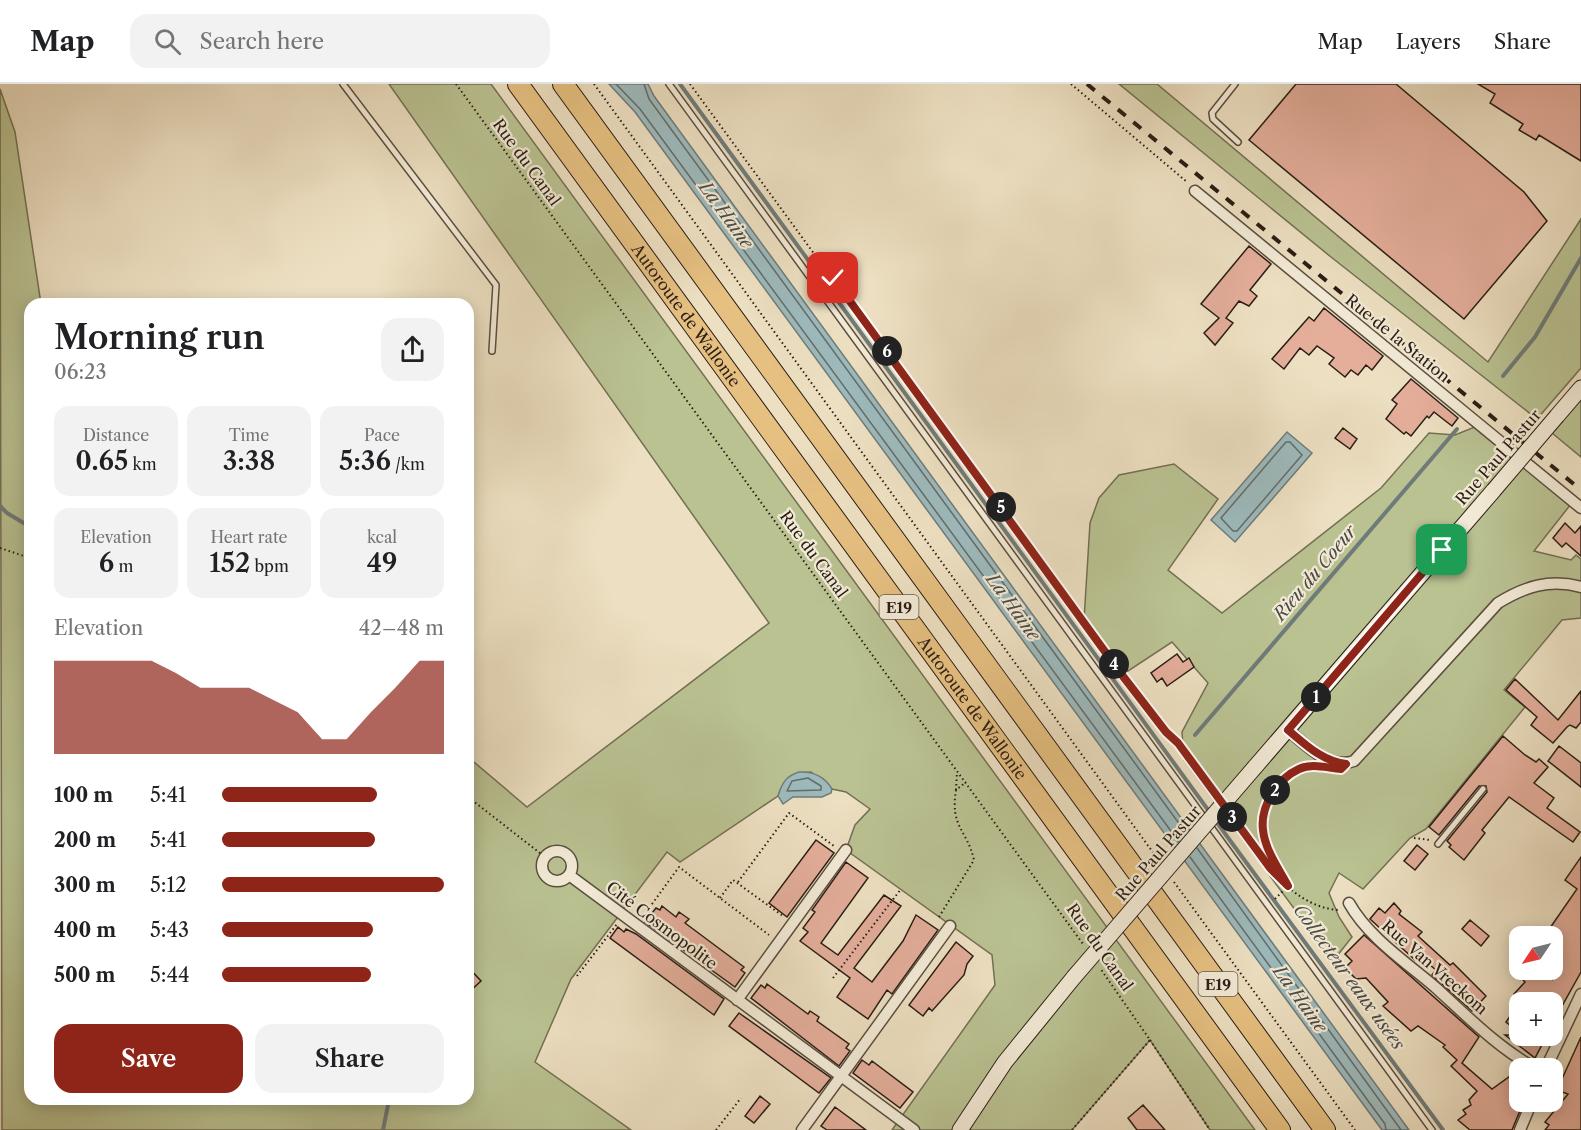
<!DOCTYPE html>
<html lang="en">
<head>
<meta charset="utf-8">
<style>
  :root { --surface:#fff; --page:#f2f2f2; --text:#202124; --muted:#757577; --line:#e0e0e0; --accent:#8f2418 }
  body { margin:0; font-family:"Libre Caslon Text",serif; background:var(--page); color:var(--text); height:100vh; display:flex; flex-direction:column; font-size:22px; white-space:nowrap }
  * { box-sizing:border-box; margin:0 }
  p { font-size:20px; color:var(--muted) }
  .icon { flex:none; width:33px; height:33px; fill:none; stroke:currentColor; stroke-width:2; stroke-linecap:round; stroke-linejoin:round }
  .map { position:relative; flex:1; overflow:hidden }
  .side { position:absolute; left:24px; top:214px; width:450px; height:807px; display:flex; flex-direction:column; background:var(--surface); border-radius:18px; box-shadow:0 3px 15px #0003 }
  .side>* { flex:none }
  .needle { width:39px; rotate:235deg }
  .buttons { position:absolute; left:1509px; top:842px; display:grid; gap:12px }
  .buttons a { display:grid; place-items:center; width:54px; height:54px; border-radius:12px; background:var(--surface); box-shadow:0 3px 15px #0003; font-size:30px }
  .pin { position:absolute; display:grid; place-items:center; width:51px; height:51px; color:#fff; margin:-26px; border-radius:12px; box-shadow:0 3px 9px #0006 }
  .km { position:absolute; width:30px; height:30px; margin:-15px; border-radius:50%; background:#222; color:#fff; font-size:16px; line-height:30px; text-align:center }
  .round { display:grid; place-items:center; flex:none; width:63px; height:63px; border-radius:18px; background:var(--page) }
  .overview { display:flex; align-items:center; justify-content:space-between; height:102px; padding:0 30px }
  h1 { font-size:33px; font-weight:600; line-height:45px }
  .stats { display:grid; grid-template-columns:repeat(3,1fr); gap:9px; height:102px; padding:6px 30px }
  .stats div { display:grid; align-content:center; border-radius:15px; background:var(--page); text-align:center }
  .stats b { font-size:26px; font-weight:600 }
  .stats small { font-size:16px; font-weight:400 }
  .stats p { font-size:16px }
  .chart { height:168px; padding:12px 30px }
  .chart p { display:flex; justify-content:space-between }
  .chart svg { width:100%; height:108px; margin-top:6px; fill:var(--accent); opacity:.7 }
  .action { display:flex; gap:12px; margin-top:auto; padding:12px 30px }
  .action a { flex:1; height:69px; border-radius:18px; background:var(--accent); color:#fff; font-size:24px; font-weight:600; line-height:69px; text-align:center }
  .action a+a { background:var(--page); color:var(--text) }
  ul { padding:0 30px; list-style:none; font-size:20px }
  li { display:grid; grid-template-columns:96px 72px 1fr; align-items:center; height:45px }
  li i { height:15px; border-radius:8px; background:var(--accent) }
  header { display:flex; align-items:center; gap:36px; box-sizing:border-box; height:84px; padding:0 30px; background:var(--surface); border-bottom:2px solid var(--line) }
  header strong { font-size:28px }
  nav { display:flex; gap:33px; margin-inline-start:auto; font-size:21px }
  .search { width:420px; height:54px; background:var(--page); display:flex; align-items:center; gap:15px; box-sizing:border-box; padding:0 21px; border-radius:18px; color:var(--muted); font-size:22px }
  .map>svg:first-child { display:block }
  .green { fill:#bac292; stroke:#727054; stroke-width:1.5 }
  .water { fill:#9dbabd; stroke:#6f7b7a; stroke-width:1.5 }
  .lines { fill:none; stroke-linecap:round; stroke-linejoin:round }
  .shore { stroke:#646c69; stroke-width:1.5 }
  .stream { stroke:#6f7b7a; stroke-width:4 }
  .building { fill:#e4ae9b; stroke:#2a1d15; stroke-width:1.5 }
  .service-casing { stroke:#5b4e40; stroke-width:8 }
  .minor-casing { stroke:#5b4e40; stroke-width:13 }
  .secondary-casing { stroke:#2a1d15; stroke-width:17 }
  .motorway-casing { stroke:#2a1d15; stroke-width:22 }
  .path { stroke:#2a1d15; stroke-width:2; stroke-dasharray:1.5 3; stroke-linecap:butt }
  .service { stroke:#f3ebd7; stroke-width:5 }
  .minor { stroke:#f3ebd7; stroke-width:10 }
  .secondary { stroke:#f3ebd7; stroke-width:15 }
  .motorway { stroke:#e6c081; stroke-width:20 }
  .rail { stroke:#2a1d15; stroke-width:4; stroke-dasharray:10 10; stroke-linecap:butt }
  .secondary-bridge-casing { stroke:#2a1d15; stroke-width:17; stroke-linecap:butt }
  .secondary-bridge { stroke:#f3ebd7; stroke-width:15 }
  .route-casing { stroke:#fff; stroke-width:12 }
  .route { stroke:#8f2418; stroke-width:8 }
  .labels { text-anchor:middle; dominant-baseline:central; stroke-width:4.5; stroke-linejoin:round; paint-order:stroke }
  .shield { fill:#f3ebd7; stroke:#665b4f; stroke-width:1.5 }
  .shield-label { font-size:15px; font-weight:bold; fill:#2a1d15 }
  .street-label { font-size:16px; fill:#2a1d15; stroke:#f3ebd7 }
  .water-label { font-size:18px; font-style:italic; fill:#4c4c47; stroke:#f3ebd7 }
</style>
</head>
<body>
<header>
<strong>Map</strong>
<div class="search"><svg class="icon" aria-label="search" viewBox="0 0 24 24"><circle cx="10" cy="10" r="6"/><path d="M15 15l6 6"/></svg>Search here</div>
<nav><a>Map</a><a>Layers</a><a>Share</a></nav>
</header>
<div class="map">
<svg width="1581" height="1046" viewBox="0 0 1581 1046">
  <rect width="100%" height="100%" fill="#ede0c2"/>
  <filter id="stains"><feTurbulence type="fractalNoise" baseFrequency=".00333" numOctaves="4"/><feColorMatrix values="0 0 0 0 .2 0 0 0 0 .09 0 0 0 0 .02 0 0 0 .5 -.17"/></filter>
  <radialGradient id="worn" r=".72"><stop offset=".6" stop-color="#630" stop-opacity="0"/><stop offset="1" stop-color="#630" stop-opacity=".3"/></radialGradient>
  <path class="green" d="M389,0H491L1255,1046H1210L1150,956L1072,1046H892L995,901L992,871L846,766L855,741L870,725L846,708L832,705L811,688C794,688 783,697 778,712L680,778L667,768L571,895L535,978L631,1046H2L0,5L15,48L41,220H30V1016H468V673L527,723L769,539Z
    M1119,0H1157L1488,278L1581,135V284L1537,335L1331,173Z
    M1581,314V373L1552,349Z
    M1477,342L1571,420L1534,467L1571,476L1576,471L1581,475V534L1562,536L1504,606L1525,623L1426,745L1410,754L1363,805L1339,789L1329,809L1339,833L1352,853L1333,877L1184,676L1182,648L1208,599L1172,558L1122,591L1084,536L1090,439L1099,414L1119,391L1174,380L1218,415L1168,486L1222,529L1381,404L1429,349L1455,351Z"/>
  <path class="water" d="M609,0H648L654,12L1409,1046H1382L635,28Z
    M1287,348L1312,369L1235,458L1211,436Z
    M799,688C813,687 825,693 832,705L831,709L822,713H793L783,720L778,712C782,699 786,692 799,688Z"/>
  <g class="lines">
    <path class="shore" d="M616,0L640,25L1179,758
      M644,0L649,15L1186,749
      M1286,358H1290L1302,371L1237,447H1233L1221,434Z
      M808,694L821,702V706L787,707L792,697Z
      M1197,764L1401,1046
      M1190,773L1385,1040L1386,1046"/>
    <path class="stream" d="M680,0L1211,730
      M1503,292L1535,253L1581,174
      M0,422L7,429L27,441L30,439
      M1195,651L1457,345
      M1215,736L1443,1046
      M383,1046L389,1016"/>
  </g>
  <path class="building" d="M1296,0H1396L1524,108L1547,137L1464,235L1249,56Z
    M1478,0H1581V77L1539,51L1536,56L1519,46L1523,40L1490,19L1495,10Z
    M1249,162L1271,180L1250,206L1257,212L1249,222L1239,217L1226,234L1233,239L1215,261L1204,249L1219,234L1201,220Z
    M1324,224L1383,272L1372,286L1366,281L1358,291L1351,286L1345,293L1329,280L1334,274L1317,262L1309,271L1300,264L1284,285L1272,275L1309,233L1314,237Z
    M1411,295L1458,334L1452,342L1434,328L1429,334L1427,332L1411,352L1406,348L1404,350L1386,335L1397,320L1392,316Z
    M1343,344L1357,355L1350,365L1335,354Z
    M1565,439L1575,449L1581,442V472L1566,459L1562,463L1553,454Z
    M1177,570L1183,578L1189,574L1194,583L1167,602L1162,594L1157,598L1151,589Z
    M1515,595L1558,636L1581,607V638L1576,644L1570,641L1567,643L1553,659L1531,641L1537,633L1506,606Z
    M1503,652L1525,671L1536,678L1539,675L1548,683L1534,699L1554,714L1547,724L1580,748L1573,758L1509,713L1482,746L1485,749L1464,776L1449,763L1451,761L1447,757L1487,708L1486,702H1479L1439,751L1429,743Z
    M1559,662L1581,679V703L1548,677Z
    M816,756L834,769L787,833L769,819Z
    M1417,761L1428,770L1415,786L1404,777Z
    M1581,773V888L1552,940V918H1522L1514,910L1525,898L1513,885H1541L1552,895V846L1550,844L1577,805L1565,796Z
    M846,778L868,794L821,859L838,871L884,811L901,822L854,884L872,898L903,857L916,831L938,846L892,910L887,906L868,935L837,913L850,894L800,857L808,848L803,844L815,828L812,826Z
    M1394,819L1401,827L1399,830L1422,848L1418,852L1450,881L1453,879L1486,912L1472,927L1432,891L1436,886L1419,872L1415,876L1370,835L1379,824L1385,829Z
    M662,822L676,833L679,828L689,835L685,839L744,883L741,886L745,889L735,903L645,838L656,824L660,826Z
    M1470,836L1489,852L1481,862L1462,845Z
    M618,843L624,848L626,845L636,850L724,915L714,931L610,854Z
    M1364,851L1479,953L1462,979L1492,1005L1520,985V1017H1524L1512,1046H1470L1458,1036L1466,1030L1463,1026L1471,1021L1469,1016L1477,1007L1451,982L1457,976L1443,963L1445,961L1418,942L1411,947L1383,922L1388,918L1366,894L1356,895L1345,884L1352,877L1345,870Z
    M956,858L973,872L967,880L964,891L932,927L929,924L923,932L909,921Z
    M468,883L481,897L468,909Z
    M767,900L808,930L810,927L819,933L817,937L849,960L846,964L850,967L839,982L751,914L761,901L765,904Z
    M1520,918V949L1506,938Z
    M739,929L831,994L819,1009L729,942Z
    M1505,951H1547L1535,974Z
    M1581,953V1046H1545L1549,1041L1545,1038L1568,1010L1557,1006Z
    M862,976L869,981L872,977L913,1008L900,1024L853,989Z
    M760,1012L770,1020L754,1039L745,1032Z
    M1143,1021L1165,1046H1137L1128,1034Z
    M835,1023L866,1046H827L821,1042Z"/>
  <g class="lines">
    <defs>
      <path id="service" d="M343,0L496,201L492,267
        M669,0L1432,1046
        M1235,0L1212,29L1213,35L1238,58
        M1438,760L1483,705"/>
      <path id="minor" d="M1195,107L1581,424
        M1288,646C1306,661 1329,686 1354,677L1498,519C1524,503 1550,494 1581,503
        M542 782a15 15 0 1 1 30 0a15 15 0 1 1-30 0Z
        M569,791L914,1046
        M1349,819C1368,853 1406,878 1435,903C1466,931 1498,964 1535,984
        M737,916L846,766
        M1546,984L1581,910
        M802,1046L950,842
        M1520,1046L1532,1017"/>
      <path id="secondary" d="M1557,332L1581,304
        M1255,683L1494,406
        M960,1046L1005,978L1074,893"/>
      <g id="motorway">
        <path id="s1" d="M518,0L1280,1046"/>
        <path d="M563,0L1325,1046"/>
      </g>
    </defs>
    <use href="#service" class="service-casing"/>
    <use href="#minor" class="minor-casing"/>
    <use href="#secondary" class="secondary-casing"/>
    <use href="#motorway" class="motorway-casing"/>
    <path class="path" d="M456,0L1083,860
      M594,0L1157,774
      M690,0L1122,591C1152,631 1185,668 1214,709
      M1071,0L1187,98
      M0,464L30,474
      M956,706L957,688
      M468,713L545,773
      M1232,733C1258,769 1289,823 1339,826
      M1414,754L1430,756
      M738,798L789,729L834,762
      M1174,798L1355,1046
      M1287,799C1278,783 1267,767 1263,748C1256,716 1286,687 1315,682
      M720,814L733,796L783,832
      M1275,815L1288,802
      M644,831L679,783L769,851
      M939,833L974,776C967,745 950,744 956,706L966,698
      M577,892L617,840
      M833,894L901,805
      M1150,956L1210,1046
      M716,1046L741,1014
      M1072,1046L1150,956L1100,884"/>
    <use href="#service" class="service"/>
    <use href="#minor" class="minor"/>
    <use href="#secondary" class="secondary"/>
    <use href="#motorway" class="motorway"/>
    <path class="rail" d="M1087,0L1581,406"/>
    <defs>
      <path id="secondary-bridge" d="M1494,406L1557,332
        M1074,893L1255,683"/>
    </defs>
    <use href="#secondary-bridge" class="secondary-bridge-casing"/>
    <use href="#secondary-bridge" class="secondary-bridge"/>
  </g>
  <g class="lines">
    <defs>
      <path id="route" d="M833,194L1122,591L1166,648L1178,659L1270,784L1288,802C1279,785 1265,766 1263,746C1260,723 1277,695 1299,685C1312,679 1327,684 1341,685L1346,680C1322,677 1306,661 1288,646L1442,466"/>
    </defs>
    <use href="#route" class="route-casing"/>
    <use href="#route" class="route"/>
  </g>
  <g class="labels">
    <g class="shield">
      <rect x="879.5" y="511" width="39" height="24" rx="4.5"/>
      <rect x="1198.5" y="888" width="39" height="24" rx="4.5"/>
    </g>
    <g class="shield-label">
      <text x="899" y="523">E19</text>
      <text x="1218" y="900">E19</text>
    </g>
    <g class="street-label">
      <text transform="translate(527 78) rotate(54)">Rue du Canal</text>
      <text stroke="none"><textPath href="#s1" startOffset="286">Autoroute de Wallonie</textPath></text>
      <text transform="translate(1398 254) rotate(39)">Rue de la Station</text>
      <text transform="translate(1498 373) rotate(-49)">Rue Paul Pastur</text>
      <text transform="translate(814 470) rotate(54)">Rue du Canal</text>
      <text stroke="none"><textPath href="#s1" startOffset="772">Autoroute de Wallonie</textPath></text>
      <text transform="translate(1158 769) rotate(-49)">Rue Paul Pastur</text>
      <text transform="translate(662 841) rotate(37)">Cité Cosmopolite</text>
      <text transform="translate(1100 863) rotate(55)">Rue du Canal</text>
      <text transform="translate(1435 883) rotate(41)">Rue Van Vreckom</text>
    </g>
    <g class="water-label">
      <text transform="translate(726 131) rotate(54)">La Haine</text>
      <text transform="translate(1315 489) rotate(-50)">Rieu du Coeur</text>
      <text transform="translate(1013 523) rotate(54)">La Haine</text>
      <text transform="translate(1349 893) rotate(54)">Collecteur eaux usées</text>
      <text transform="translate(1300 915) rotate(54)">La Haine</text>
    </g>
  </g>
  <rect width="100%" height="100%" filter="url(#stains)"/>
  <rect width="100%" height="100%" fill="url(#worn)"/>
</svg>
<div class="buttons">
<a><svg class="needle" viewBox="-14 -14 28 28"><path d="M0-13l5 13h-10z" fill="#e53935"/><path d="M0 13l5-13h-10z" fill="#757577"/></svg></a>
<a>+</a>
<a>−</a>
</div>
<div class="pin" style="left:1442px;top:466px;background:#1e9e55"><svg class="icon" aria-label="arrive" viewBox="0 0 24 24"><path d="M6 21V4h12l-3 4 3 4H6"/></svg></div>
<div class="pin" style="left:833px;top:194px;background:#d93025"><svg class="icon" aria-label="check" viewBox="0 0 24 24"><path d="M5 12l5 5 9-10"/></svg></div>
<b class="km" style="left:1316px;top:613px">1</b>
<b class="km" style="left:1275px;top:706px">2</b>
<b class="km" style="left:1232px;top:733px">3</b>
<b class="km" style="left:1114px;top:580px">4</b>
<b class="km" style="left:1001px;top:423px">5</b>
<b class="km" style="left:887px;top:267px">6</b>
<section class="side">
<div class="overview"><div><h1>Morning run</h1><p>06:23</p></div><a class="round"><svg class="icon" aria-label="share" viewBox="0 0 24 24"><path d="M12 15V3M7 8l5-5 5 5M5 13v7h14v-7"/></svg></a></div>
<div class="stats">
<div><p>Distance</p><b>0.65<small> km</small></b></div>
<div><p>Time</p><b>3:38</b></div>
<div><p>Pace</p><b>5:36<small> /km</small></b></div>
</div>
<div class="stats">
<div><p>Elevation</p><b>6<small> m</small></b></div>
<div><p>Heart rate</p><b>152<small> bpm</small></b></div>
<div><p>kcal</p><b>49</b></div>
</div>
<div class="chart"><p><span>Elevation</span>42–48 m</p>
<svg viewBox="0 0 160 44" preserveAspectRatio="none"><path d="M0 44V6L10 6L20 6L30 6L40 6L50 11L60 17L70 17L80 17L90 22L100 27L110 38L120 38L130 27L140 17L150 6L160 6V44z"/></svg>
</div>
<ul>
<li><b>100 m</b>5:41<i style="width:70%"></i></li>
<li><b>200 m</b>5:41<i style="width:69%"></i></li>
<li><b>300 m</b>5:12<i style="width:100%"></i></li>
<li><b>400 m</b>5:43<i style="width:68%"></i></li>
<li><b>500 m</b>5:44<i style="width:67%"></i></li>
</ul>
<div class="action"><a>Save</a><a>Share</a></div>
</section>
</div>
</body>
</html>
